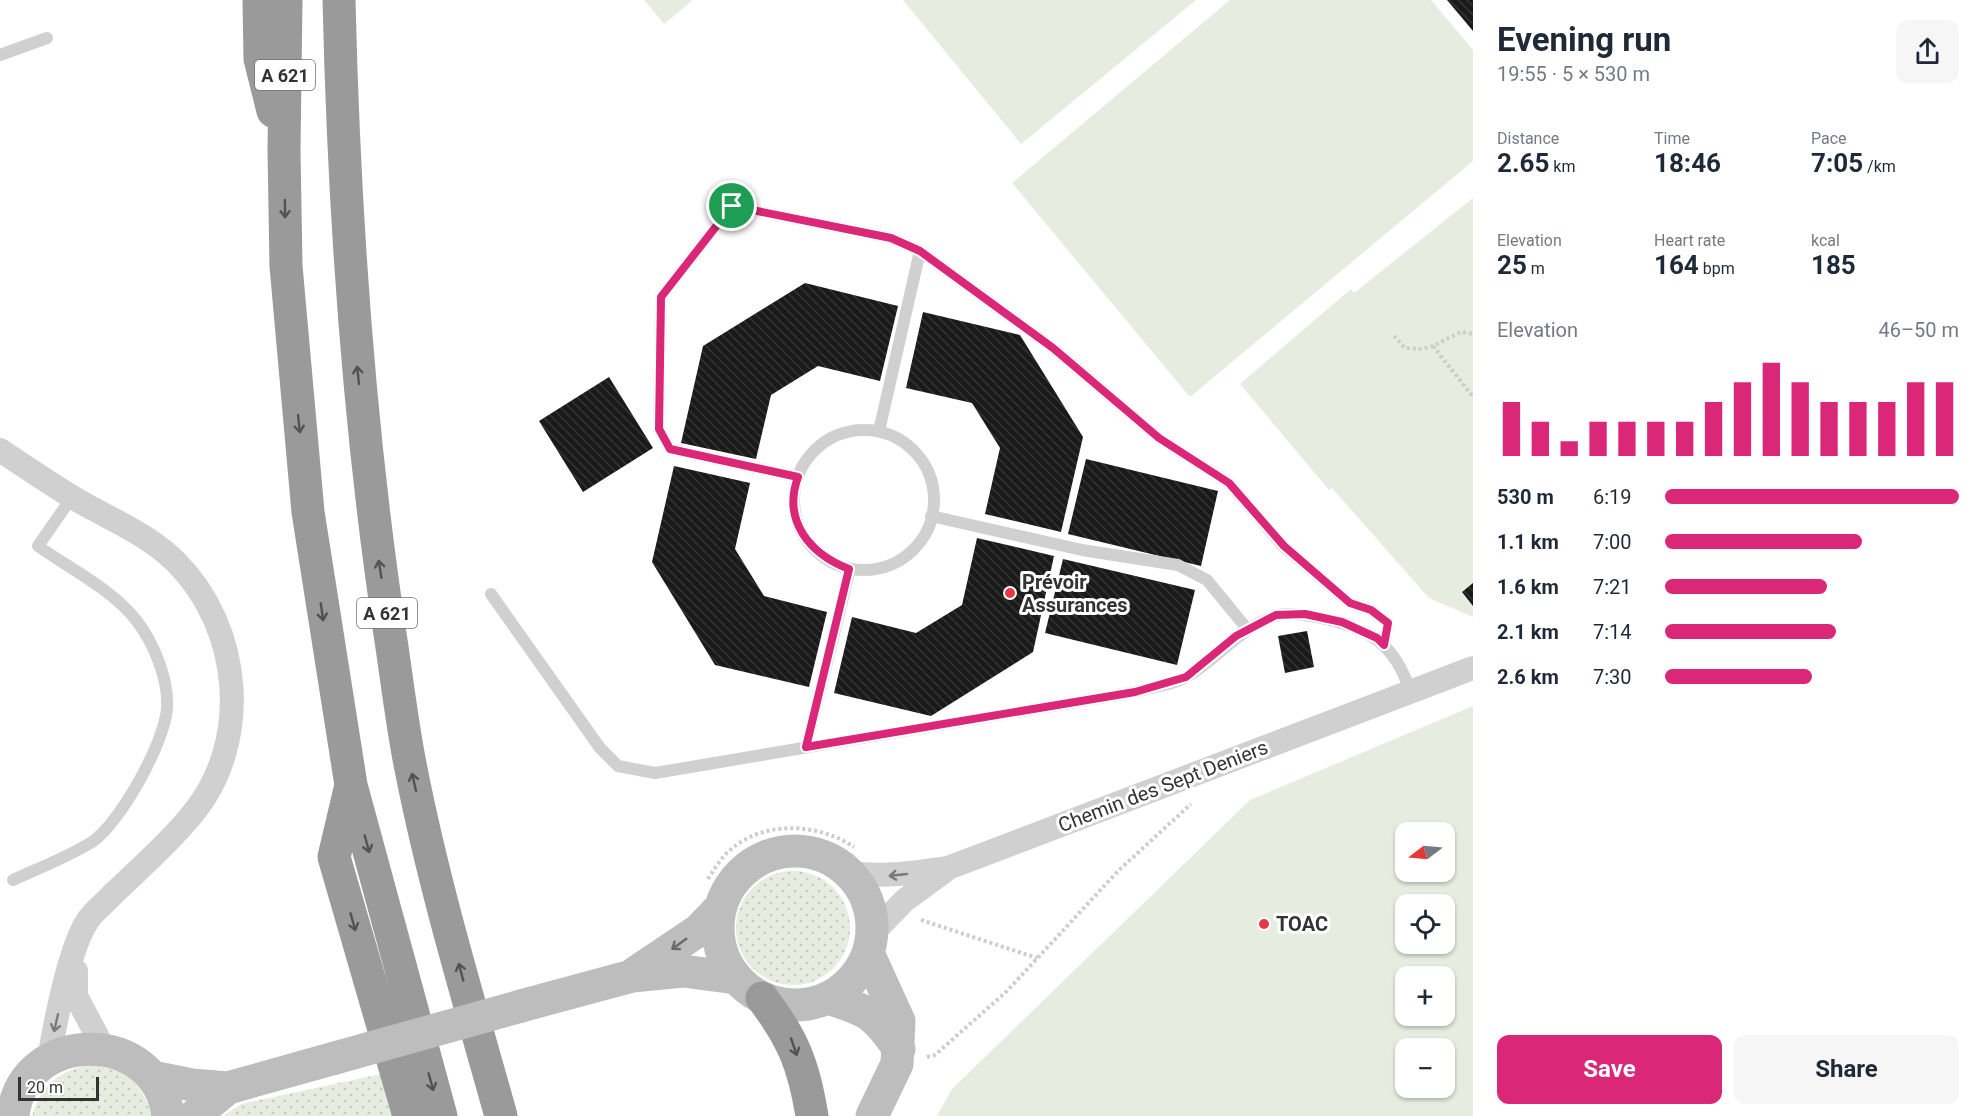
<!DOCTYPE html>
<html lang="en">
<head>
<meta charset="utf-8">
<style>
  :root { --surface:#fff; --page:#f6f6f7; --text:#1f2937; --muted:#747a83; --accent:#db2777 }
  body { margin:0; font-family:Roboto,sans-serif; background:var(--page); color:var(--text); height:100vh; display:flex; flex-direction:column; font-size:22px; white-space:nowrap }
  * { box-sizing:border-box; margin:0 }
  p { font-size:20px; color:var(--muted) }
  .icon { flex:none; width:33px; height:33px; fill:none; stroke:currentColor; stroke-width:2; stroke-linecap:round; stroke-linejoin:round }
  .map { position:relative; flex:1; overflow:hidden }
  .details { display:flex; flex-direction:column; background:var(--surface); width:510px }
  .details>* { flex:none }
  .needle { width:39px; rotate:254deg }
  .fabs { position:absolute; left:1395px; top:822px; display:grid; gap:12px }
  .fabs a { display:grid; place-items:center; width:60px; height:60px; border-radius:12px; background:var(--surface); box-shadow:0 2px 4px #0004; font-size:30px }
  .scale { position:absolute; left:18px; bottom:15px; width:81px; box-sizing:border-box; padding-left:6px; border:3px solid #333; border-top:0; font-size:16px; line-height:21px; white-space:nowrap; color:#333; -webkit-text-stroke:4px #fff; paint-order:stroke }
  .pin { position:absolute; display:grid; place-items:center; width:51px; height:51px; color:#fff; margin:-26px; border:3px solid #fff; border-radius:50%; box-shadow:0 2px 6px #0007 }
  .round { display:grid; place-items:center; flex:none; width:63px; height:63px; border-radius:12px; background:var(--page) }
  .head { display:flex; align-items:center; justify-content:space-between; height:102px; padding:0 24px }
  h1 { font-size:33px; font-weight:700; line-height:45px }
  .stats { display:grid; grid-template-columns:repeat(3,1fr); gap:9px; height:102px; padding:6px 24px }
  .stats div { display:grid; align-content:center }
  .stats b { font-size:26px; font-weight:700 }
  .stats small { font-size:16px; font-weight:400 }
  .stats p { font-size:16px }
  .chart { height:168px; padding:12px 24px }
  .chart p { display:flex; justify-content:space-between }
  .chart svg { width:100%; height:108px; margin-top:6px; stroke:var(--accent); stroke-width:6 }
  .primary-button { display:flex; gap:12px; margin-top:auto; padding:12px 24px }
  .primary-button a { flex:1; height:69px; border-radius:12px; background:var(--accent); color:#fff; font-size:24px; font-weight:700; line-height:69px; text-align:center }
  .primary-button a+a { background:var(--page); color:var(--text) }
  ul { padding:0 24px; list-style:none; font-size:20px }
  li { display:grid; grid-template-columns:96px 72px 1fr; align-items:center; height:45px }
  li i { height:15px; border-radius:8px; background:var(--accent) }
  main { display:flex; flex:1; min-height:0 }
  .map>svg:first-child { display:block }
  .grass { fill:url(#grass-dots) }
  .pitch { fill:#e6ecdf; fill-rule:evenodd }
  .building { fill:url(#building-back-hatch) }
  .lines { fill:none; stroke-linecap:round; stroke-linejoin:round }
  .path { stroke:#cdcdcd; stroke-width:4; stroke-dasharray:3 3; stroke-linecap:butt }
  .lane { stroke:#d0d0d0; stroke-width:12 }
  .street { stroke:#d0d0d0; stroke-width:24 }
  .secondary { stroke:#bdbdbd; stroke-width:33 }
  .highway { stroke:#9a9a9a; stroke-width:33 }
  .secondary-bridge { stroke:#bdbdbd; stroke-width:33 }
  .oneway { stroke:#525252 }
  .oneway2 { stroke:#7a7a7a }
  .oneway3 { stroke:#6a6a6a }
  .route-casing { stroke:#fff; stroke-width:12 }
  .route { stroke:#db2777; stroke-width:8 }
  .poi-dot { fill:#e63946; stroke:#fff; stroke-width:2 }
  .labels { text-anchor:middle; dominant-baseline:central; stroke-width:6; stroke-linejoin:round; paint-order:stroke }
  .shield { fill:#fff; stroke:#707070; stroke-width:1.5 }
  .shield-label { font-size:18px; font-weight:bold; fill:#333 }
  .poi-label { font-size:20px; font-weight:bold; fill:#333; stroke:#fff; text-anchor:start }
  .street-label { font-size:20px; fill:#333; stroke:#fff }
</style>
</head>
<body>
<main>
<div class="map">
<svg width="1473" height="1116" viewBox="0 0 1473 1116">
  <defs>
    <pattern id="grass-dots" width="8" height="8" patternUnits="userSpaceOnUse" patternTransform="scale(1.5)"><rect width="8" height="8" fill="#e6ecdf"/><path d="M2 2h.1M6 6h.1" fill="none" stroke="#c6cbc0" stroke-width="1.8" stroke-linecap="round"/></pattern>
    <pattern id="building-back-hatch" width="6" height="6" patternUnits="userSpaceOnUse" patternTransform="scale(1.5)"><rect width="6" height="6" fill="#1a1a1a"/><path d="M-1 5l2 2M0 0l6 6M5-1l2 2" fill="none" stroke="#333"/></pattern>
  </defs>
  <rect width="100%" height="100%" fill="#fff"/>
  <path class="grass" d="M736 928a57 57 0 1 1 114 0a57 57 0 1 1-114 0Z
    M87,1065C125,1067 140,1081 153,1116H32C40,1087 58,1072 87,1065Z
    M381,1074L393,1116H223L241,1104Z"/>
  <path class="pitch" d="M644,0H693L664,24Z
    M903,0H1196L1021,144Z
    M1230,0H1431L1473,50V161L1190,397L1012,183Z
    M1473,198V617L1429,598L1332,488L1329,490L1240,384L1351,289L1354,293Z
    M1473,706V1116H937L952,1089L1250,800ZM1406,832H1444V872H1406ZM1406,904H1444V944H1406ZM1406,976H1444V1016H1406ZM1406,1048H1444V1088H1406Z"/>
  <path class="building" d="M1447,0H1473V31Z
    M805,283L898,306L880,381L818,366L771,395L756,459L681,443L703,346Z
    M923,312L1020,335L1083,437L1061,532L985,514L1000,448L972,403L906,388Z
    M609,377L653,448L583,492L539,421Z
    M1086,459L1218,491L1201,566L1068,534Z
    M674,466L750,483L735,549L764,596L827,612L809,687L715,665L652,562Z
    M977,538L1054,556L1033,652L931,716L834,693L852,617L916,633L962,605Z
    M1063,559L1195,590L1177,665L1045,633Z
    M1473,583V606L1462,592Z
    M1307,631L1314,667L1285,673L1278,636Z"/>
  <g class="lines">
    <path class="path" d="M1394,336L1405,348L1422,349L1433,346L1461,332L1473,334
      M1433,346L1473,397
      M708,879C713,871 718,863 724,856C757,820 815,821 854,847
      M921,920L1037,958
      M927,1057L935,1055L1007,991L1119,870L1191,804"/>
    <path class="lane" d="M0,55L47,38
      M794 500a70 70 0 1 1 140 0a70 70 0 1 1-140 0Z
      M879,431L920,251
      M798,477L670,449L659,429L661,297L732,206L891,238L920,251L1053,348L1159,438L1229,483L1283,546L1350,603L1371,610L1388,623L1384,645
      M931,516L1082,550L1178,565L1207,580L1248,630
      M491,594L600,748L618,766L655,773L1135,692C1151,687 1174,685 1188,676C1219,657 1240,628 1275,616C1288,612 1307,615 1321,618C1367,628 1396,643 1410,692
      M806,747L850,569
      M13,880C39,868 68,857 92,842C120,823 164,744 167,709C169,680 154,643 136,620C112,589 70,569 38,546L72,497"/>
    <path class="street" d="M0,450C24,466 48,482 72,497C107,518 147,533 176,562C242,628 253,744 190,817C167,845 139,869 113,894C105,903 94,911 88,920C69,948 55,1024 49,1059
      M847,872C882,878 913,873 948,868L1473,668
      M871,935L905,900L946,870
      M76,971V996L104,1049"/>
    <path class="secondary" d="M718 928a77 77 0 1 1 154 0a77 77 0 1 1-154 0Z
      M868,953L899,1021L897,1064L872,1116
      M635,973L699,930L721,907
      M827,998C868,1010 875,1014 899,1049
      M521,1006L632,976L683,971L736,978
      M152,1077L192,1085L228,1088L335,1058
      M13,1116C22,1027 158,1027 168,1116
      M194,1116L228,1088"/>
    <path class="highway" d="M259,0L260,59L273,111
      M286,0L284,150L286,266L308,512L351,785L441,1116
      M339,0C344,215 358,422 390,634C397,679 402,725 411,769C434,886 469,1001 501,1116
      M350,789L334,857L409,1116
      M762,998C793,1038 804,1066 812,1116"/>
    <path class="secondary-bridge" d="M335,1058L521,1006"/>
  </g>
  <defs><path id="oneway-shaft" d="M-6 0H5M1.5-3L5.5 0L1.5 3" fill="none" stroke-width="1.6" stroke-linecap="round" stroke-linejoin="round" transform="scale(1.5)"/></defs>
  <g class="oneway">
    <use href="#oneway-shaft" transform="translate(285 209) rotate(89)"/>
    <use href="#oneway-shaft" transform="translate(358 375) rotate(-96)"/>
    <use href="#oneway-shaft" transform="translate(299 424) rotate(84)"/>
    <use href="#oneway-shaft" transform="translate(380 569) rotate(-99)"/>
    <use href="#oneway-shaft" transform="translate(322 612) rotate(82)"/>
    <use href="#oneway-shaft" transform="translate(414 782) rotate(-103)"/>
    <use href="#oneway-shaft" transform="translate(367 844) rotate(75)"/>
    <use href="#oneway-shaft" transform="translate(353 922) rotate(74)"/>
    <use href="#oneway-shaft" transform="translate(461 972) rotate(-105)"/>
    <use href="#oneway-shaft" transform="translate(794 1047) rotate(71)"/>
    <use href="#oneway-shaft" transform="translate(431 1082) rotate(74)"/>
  </g>
  <g class="oneway2">
    <use href="#oneway-shaft" transform="translate(898 875) rotate(174)"/>
    <use href="#oneway-shaft" transform="translate(56 1023) rotate(103)"/>
  </g>
  <use class="oneway3" href="#oneway-shaft" transform="translate(679 944) rotate(144)"/>
  <g class="lines">
    <defs>
      <path id="route" d="M732,206L891,238L920,251L1053,348L1159,438L1229,483L1284,546L1350,603L1371,610L1388,623L1384,645L1377,638L1342,622L1305,614L1276,615L1236,636L1186,677L1135,692L806,747L849,569C810,554 782,521 798,477L670,449L659,429L661,297Z"/>
    </defs>
    <use href="#route" class="route-casing"/>
    <use href="#route" class="route"/>
  </g>
  <g class="poi-dot">
    <circle cx="1010" cy="593" r="6"/>
    <circle cx="1264" cy="924" r="6"/>
  </g>
  <g class="labels">
    <g class="shield">
      <rect x="255" y="60" width="60" height="30" rx="4.5"/>
      <rect x="357" y="598" width="60" height="30" rx="4.5"/>
    </g>
    <g class="shield-label">
      <text x="285" y="75">A 621</text>
      <text x="387" y="613">A 621</text>
    </g>
    <g class="poi-label">
      <text x="1022" y="582">Prévoir<tspan x="1022" dy="23">Assurances</tspan></text>
      <text x="1276" y="924">TOAC</text>
    </g>
    <g class="street-label">
      <text transform="translate(1163 786) rotate(-21)">Chemin des Sept Deniers</text>
    </g>
  </g>
</svg>
<div class="fabs">
<a><svg class="needle" viewBox="-14 -14 28 28"><path d="M0-13l5 13h-10z" fill="#e53935"/><path d="M0 13l5-13h-10z" fill="#747a83"/></svg></a>
<a><svg class="icon" aria-label="locate" viewBox="0 0 24 24"><circle cx="12" cy="12" r="6"/><path d="M12 2v4M12 18v4M2 12h4M18 12h4"/></svg></a>
<a>+</a>
<a>−</a>
</div>
<div class="scale">20 m</div>
<div class="pin" style="left:732px;top:206px;background:#1e9e55"><svg class="icon" aria-label="arrive" viewBox="0 0 24 24"><path d="M6 21V4h12l-3 4 3 4H6"/></svg></div>
</div>
<section class="details">
<div class="head"><div><h1>Evening run</h1><p>19:55 · 5 × 530 m</p></div><a class="round"><svg class="icon" aria-label="share" viewBox="0 0 24 24"><path d="M12 15V3M7 8l5-5 5 5M5 13v7h14v-7"/></svg></a></div>
<div class="stats">
<div><p>Distance</p><b>2.65<small> km</small></b></div>
<div><p>Time</p><b>18:46</b></div>
<div><p>Pace</p><b>7:05<small> /km</small></b></div>
</div>
<div class="stats">
<div><p>Elevation</p><b>25<small> m</small></b></div>
<div><p>Heart rate</p><b>164<small> bpm</small></b></div>
<div><p>kcal</p><b>185</b></div>
</div>
<div class="chart"><p><span>Elevation</span>46–50 m</p>
<svg viewBox="0 0 160 44" preserveAspectRatio="none"><path d="M5 44V22M15 44V30M25 44V38M35 44V30M45 44V30M55 44V30M65 44V30M75 44V22M85 44V14M95 44V6M105 44V14M115 44V22M125 44V22M135 44V22M145 44V14M155 44V14"/></svg>
</div>
<ul>
<li><b>530 m</b>6:19<i style="width:100%"></i></li>
<li><b>1.1 km</b>7:00<i style="width:67%"></i></li>
<li><b>1.6 km</b>7:21<i style="width:55%"></i></li>
<li><b>2.1 km</b>7:14<i style="width:58%"></i></li>
<li><b>2.6 km</b>7:30<i style="width:50%"></i></li>
</ul>
<div class="primary-button"><a>Save</a><a>Share</a></div>
</section>
</main>
</body>
</html>
